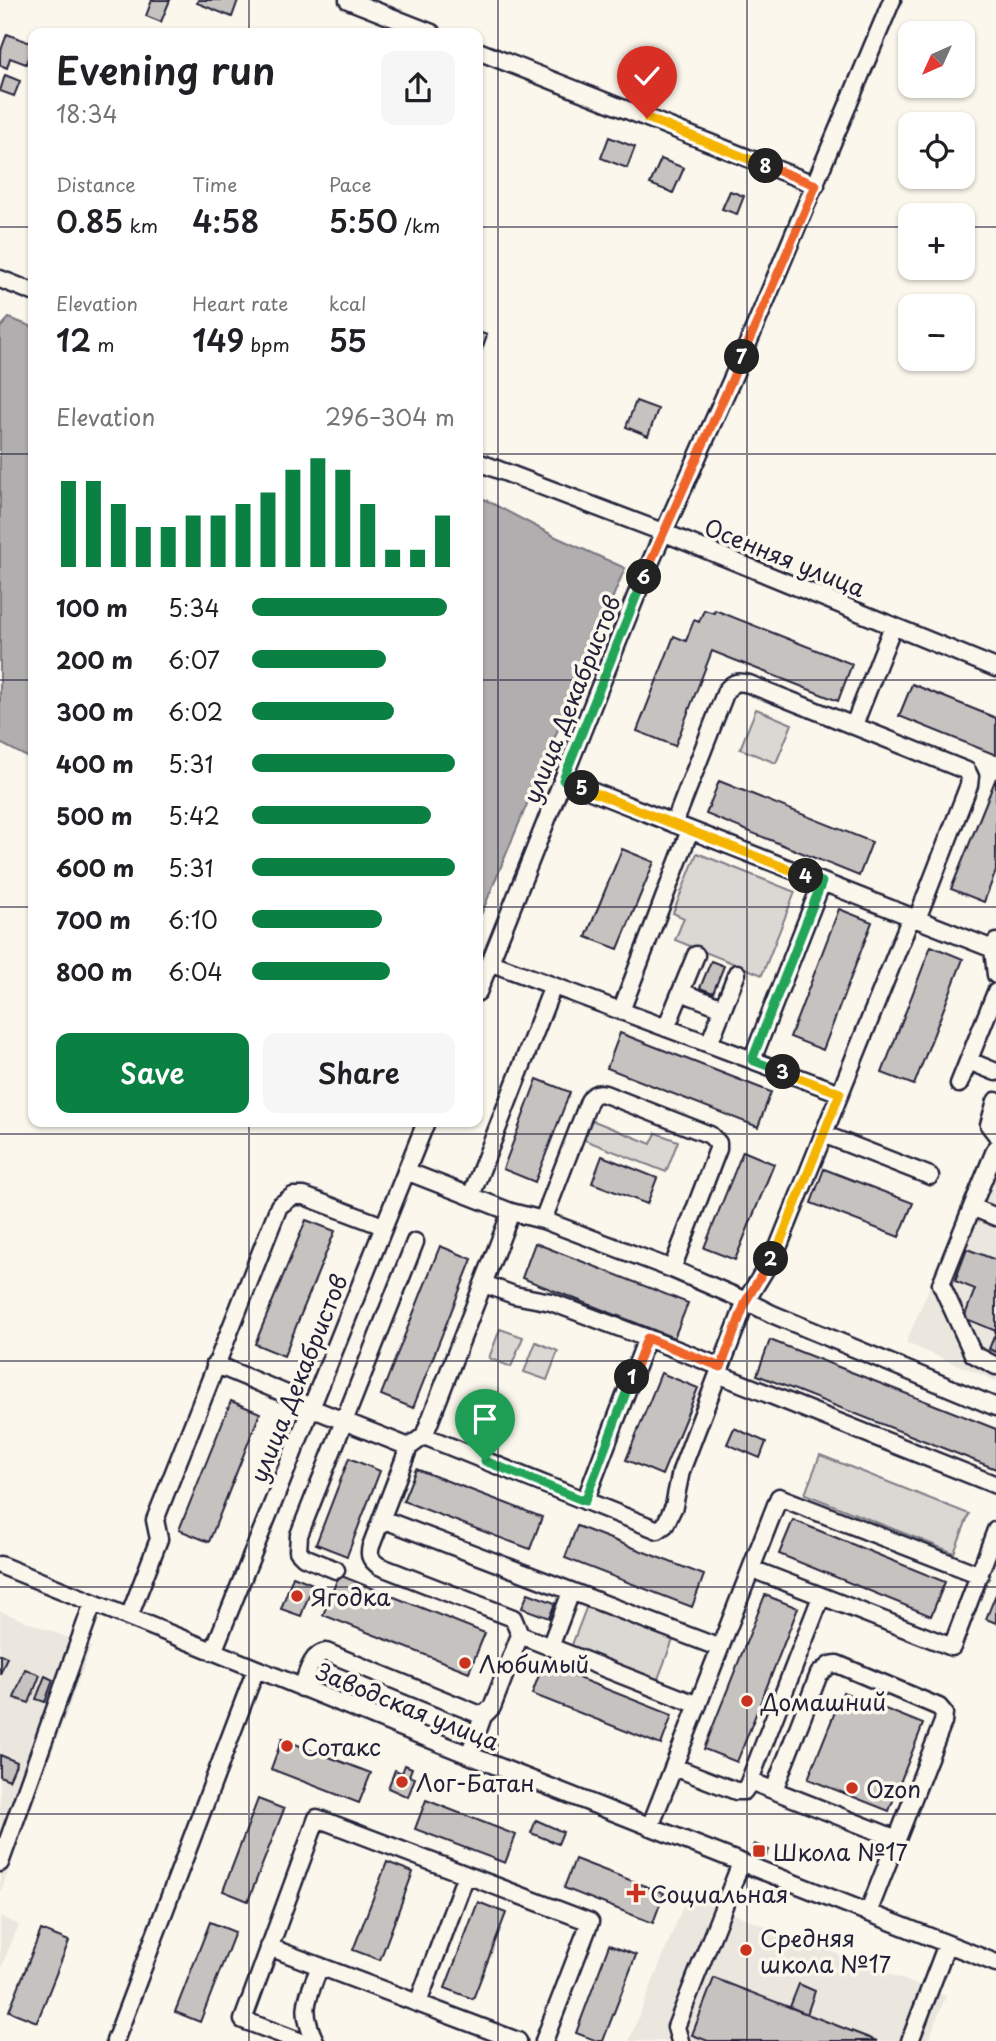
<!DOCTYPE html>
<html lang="en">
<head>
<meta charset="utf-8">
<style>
  :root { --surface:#fff; --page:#f6f6f6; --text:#202124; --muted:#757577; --accent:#0b8043 }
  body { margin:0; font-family:"Playpen Sans",sans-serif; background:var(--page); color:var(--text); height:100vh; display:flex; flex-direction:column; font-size:26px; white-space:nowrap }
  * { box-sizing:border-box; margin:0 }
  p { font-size:23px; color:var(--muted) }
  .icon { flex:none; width:38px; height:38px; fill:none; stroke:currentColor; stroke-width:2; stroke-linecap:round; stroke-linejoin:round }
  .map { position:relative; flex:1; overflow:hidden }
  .panel { position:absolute; left:28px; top:28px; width:455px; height:1099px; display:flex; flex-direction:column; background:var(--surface); border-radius:14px; box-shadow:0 2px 5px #0004 }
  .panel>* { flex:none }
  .needle { width:46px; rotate:225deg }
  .controls { position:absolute; left:898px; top:21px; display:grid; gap:14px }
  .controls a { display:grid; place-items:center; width:77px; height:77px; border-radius:14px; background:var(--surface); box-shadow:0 2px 5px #0004; font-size:35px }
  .pin { position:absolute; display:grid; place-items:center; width:60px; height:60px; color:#fff; margin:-72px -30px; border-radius:50% 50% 50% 0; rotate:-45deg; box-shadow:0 0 7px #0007 }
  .pin .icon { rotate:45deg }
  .km { position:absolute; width:35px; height:35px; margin:-18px; border-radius:50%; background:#222; color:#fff; font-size:19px; line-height:35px; text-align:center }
  .round { display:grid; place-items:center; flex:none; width:74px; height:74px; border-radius:14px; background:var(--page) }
  .headline { display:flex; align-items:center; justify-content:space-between; height:119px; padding:0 28px }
  h1 { font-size:38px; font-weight:600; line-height:52px }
  .figures { display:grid; grid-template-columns:repeat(3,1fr); gap:10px; height:119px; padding:7px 28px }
  .figures div { display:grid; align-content:center }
  .figures b { font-size:30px; font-weight:600 }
  .figures small { font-size:19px; font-weight:400 }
  .figures p { font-size:19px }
  .chart { height:196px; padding:14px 28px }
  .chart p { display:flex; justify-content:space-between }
  .chart svg { width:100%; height:126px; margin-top:7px; stroke:var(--accent); stroke-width:6 }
  .primary-button { display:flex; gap:14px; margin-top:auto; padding:14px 28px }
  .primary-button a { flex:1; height:80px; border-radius:14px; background:var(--accent); color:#fff; font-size:28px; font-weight:600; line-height:80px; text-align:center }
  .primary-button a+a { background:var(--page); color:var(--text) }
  ul { padding:0 28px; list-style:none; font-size:23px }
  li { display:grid; grid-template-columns:112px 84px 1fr; align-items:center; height:52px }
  li i { height:18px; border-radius:9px; background:var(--accent) }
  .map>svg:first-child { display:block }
  .built { fill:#ebe7df }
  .green { fill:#dbd8d3; stroke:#7e7d87; stroke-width:2 }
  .water { fill:#b1aeb0; stroke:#787681; stroke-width:2 }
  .building { fill:#c6c2c0; stroke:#22223b; stroke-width:2 }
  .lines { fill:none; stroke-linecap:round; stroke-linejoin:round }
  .minor-casing { stroke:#22223b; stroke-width:21 }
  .minor { stroke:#fbf7ec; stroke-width:16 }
  .split-1-casing { stroke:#fff; stroke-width:14 }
  .split-2-casing { stroke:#fff; stroke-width:14 }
  .split-3-casing { stroke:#fff; stroke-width:14 }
  .split-4-casing { stroke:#fff; stroke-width:14 }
  .split-5-casing { stroke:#fff; stroke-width:14 }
  .split-6-casing { stroke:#fff; stroke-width:14 }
  .split-7-casing { stroke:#fff; stroke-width:14 }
  .split-8-casing { stroke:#fff; stroke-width:14 }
  .split-9-casing { stroke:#fff; stroke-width:14 }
  .split-1 { stroke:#22a559; stroke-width:9 }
  .split-2 { stroke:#f0652b; stroke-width:9 }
  .split-3 { stroke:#f5b400; stroke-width:9 }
  .split-4 { stroke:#22a559; stroke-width:9 }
  .split-5 { stroke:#f5b400; stroke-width:9 }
  .split-6 { stroke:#22a559; stroke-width:9 }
  .split-7 { stroke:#f0652b; stroke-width:9 }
  .split-8 { stroke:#f0652b; stroke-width:9 }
  .split-9 { stroke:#f5b400; stroke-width:9 }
  .grid { fill:none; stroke:#22223b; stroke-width:2; stroke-opacity:0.55 }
  .poi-dot { fill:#c8321e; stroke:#fbf7ec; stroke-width:2.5 }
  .labels { text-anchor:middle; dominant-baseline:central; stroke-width:7; stroke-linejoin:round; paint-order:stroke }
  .street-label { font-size:23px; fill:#22223b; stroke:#fbf7ec }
  .poi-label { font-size:23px; fill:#22223b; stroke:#fbf7ec; text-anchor:start }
</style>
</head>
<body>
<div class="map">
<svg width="996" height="2041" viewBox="0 0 996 2041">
  <rect width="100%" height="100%" fill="#fbf7ec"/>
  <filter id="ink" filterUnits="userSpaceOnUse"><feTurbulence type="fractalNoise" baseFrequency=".0143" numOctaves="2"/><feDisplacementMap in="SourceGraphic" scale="14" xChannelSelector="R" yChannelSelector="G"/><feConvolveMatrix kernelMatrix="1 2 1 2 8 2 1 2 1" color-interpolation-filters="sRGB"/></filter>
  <g filter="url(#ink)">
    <path class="built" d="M986,1152L996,1156V1381L906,1343Z
      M0,1611L91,1647L0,1894Z
      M687,1896L946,1996L928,2041H629Z
      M0,1916L19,1925L0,1970Z"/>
    <path class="green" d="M756,709L792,724L776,763L740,749Z
      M697,853L795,892L762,975L675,940L684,918L673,913Z
      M589,1119L651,1144L656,1133L678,1141L666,1172L582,1139Z
      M500,1329L523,1337L511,1367L489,1358Z
      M536,1342L558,1351L547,1380L524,1372Z
      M820,1455L969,1514L954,1553L805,1494Z
      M588,1603L674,1637L656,1684L570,1650Z"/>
    <path class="water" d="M9,318L33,327V760L0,743V328Z
      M478,496L556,537L625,568L478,922Z"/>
    <path class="building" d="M152,0H170L161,22L146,16Z
      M198,0H238L232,17L197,3Z
      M7,34L33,44L26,64L10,58L7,68L0,65V53Z
      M5,75L20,81L14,96L0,91Z
      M609,137L635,147L627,168L601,158Z
      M661,159L684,168L673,193L650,184Z
      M730,191L744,196L737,214L722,209Z
      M478,332L487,335L479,358L478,357Z
      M636,401L658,409L648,436L626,427Z
      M704,610L714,613L715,610L852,664L838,701L712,651L675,746L637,731L674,636L686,641L694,620L699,622Z
      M912,684L996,718V755L899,716Z
      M996,778V871L984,902L951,889Z
      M719,781L872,842L859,876L706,814Z
      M622,849L654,862L618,949L586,937Z
      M839,909L872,922L823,1050L790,1037Z
      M931,946L963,959L914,1085L882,1073Z
      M711,961L724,966L713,993L700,988Z
      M620,1033L771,1092L758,1127L607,1068Z
      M537,1079L570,1092L535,1182L503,1169Z
      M743,1151L774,1164L735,1260L704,1248Z
      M602,1156L657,1178L647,1204L592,1183Z
      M824,1169L913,1203L899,1237L811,1203Z
      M306,1220L335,1231L284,1356L255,1344Z
      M535,1243L688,1303L674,1338L522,1278Z
      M440,1246L472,1259L413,1408L381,1395Z
      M967,1249L996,1260V1331L964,1318L975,1289L955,1281Z
      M996,1332V1352L989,1349Z
      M770,1340L996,1429V1469L757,1375Z
      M661,1373L698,1388L662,1475L626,1460Z
      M231,1401L260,1413L209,1542L179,1530Z
      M734,1428L766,1442L760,1458L727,1444Z
      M349,1458L380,1471L347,1556L316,1544Z
      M416,1469L542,1517L530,1549L403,1501Z
      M793,1520L945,1582L931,1616L779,1554Z
      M577,1526L704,1575L692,1607L565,1558Z
      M339,1575L485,1633L469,1672L323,1615Z
      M293,1576L313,1584L301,1616L281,1609Z
      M528,1593L555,1603L549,1618L522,1608Z
      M996,1594V1623L986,1619Z
      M765,1595L798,1608L737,1762L704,1749Z
      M0,1654L7,1657L0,1674Z
      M543,1664L672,1715L661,1745L532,1694Z
      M25,1669L40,1675L29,1703L14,1698Z
      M45,1676L53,1680L45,1702L36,1699Z
      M843,1692L923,1724L889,1811L808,1779Z
      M282,1739L371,1773L359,1803L271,1769Z
      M0,1755L17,1762L9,1780L0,1776Z
      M405,1765L412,1768L409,1776L415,1778L408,1797L388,1788L395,1770L402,1773Z
      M258,1799L284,1809L248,1901L223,1891Z
      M426,1800L516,1835L505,1863L415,1829Z
      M536,1820L563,1832L558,1844L531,1833Z
      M754,1844L769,1850L766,1856L751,1850Z
      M575,1859L664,1893L653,1923L564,1888Z
      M387,1862L413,1872L380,1960L353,1950Z
      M478,1902L506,1913L473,1999L445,1988Z
      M210,1922L235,1932L200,2022L175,2012Z
      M41,1930L69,1941L37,2022L9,2011Z
      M609,1945L636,1955L603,2041H597L576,2033Z
      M714,1978L807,2014L877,2041H708L692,2035Z
      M799,1984L815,1991L807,2014L790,2007Z"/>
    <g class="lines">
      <defs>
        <path id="minor" d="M348,0L432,33
          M478,51L816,185
          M0,279L33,292
          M478,462L665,533L996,668
          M854,725L893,626
          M563,780L993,949
          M674,824L726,691C733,682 738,681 749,684L967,771L970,777L969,785L917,919
          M690,830L621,1011L840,1093
          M996,942L993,949L996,975
          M489,962L621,1011
          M478,992L642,581L746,348L892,0
          M681,992L723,1008
          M666,1028L696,955
          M709,1044L737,973
          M752,1060L822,882
          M969,1061L996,1072
          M959,1084L996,992
          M996,1101L989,1125L996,1134
          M823,1134L930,1176
          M996,1148L972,1207L996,1217
          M406,1171L511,1212L543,1220L672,1269L746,1301L772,1314L996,1407
          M471,1196L553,986
          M972,1207L941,1284L973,1354L996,1366
          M543,1220L589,1101C593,1094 597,1092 605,1094L710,1135L718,1143V1149L672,1269
          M484,1284L514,1295L551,1302L647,1338L585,1501
          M647,1338L721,1367
          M215,1364L284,1393L311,1408L409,1447L424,1436L658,1530L665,1525L674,1506L681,1471L746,1301L777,1250L911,917
          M718,1374L996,1485
          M424,1436L511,1212
          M409,1447L371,1546C368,1556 371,1560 379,1566L513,1618L520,1635L492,1707L483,1716L469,1755
          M382,1519L720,1648
          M0,1565L469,1755L996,1963
          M752,1569L952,1647L996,1530
          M336,1570L304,1557L298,1551L299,1535L415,1242
          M129,1617L159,1539L155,1520L279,1206L293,1196H304L383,1226
          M520,1635L698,1705
          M550,1647L571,1592
          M213,1652L426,1122
          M302,1688C307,1675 311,1654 326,1652L483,1716
          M674,1767L736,1791H744L748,1785L821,1597
          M750,1781L897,1839
          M774,1790L819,1674L830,1665L837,1664L939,1707L944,1713L943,1722L868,1913
          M650,1827L779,1497L980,1575
          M0,1863L93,1603
          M269,1947L518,2041
          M418,2003L466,1875
          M115,2041L256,1669
          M299,2041L243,2020L317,1818L590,1922L544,2041
          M315,2041C299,2008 308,1998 320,1966
          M680,2041L676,2027L741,1863
          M910,2041L947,1944"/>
      </defs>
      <use href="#minor" class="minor-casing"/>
      <use href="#minor" class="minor"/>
    </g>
  </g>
  <g class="lines" filter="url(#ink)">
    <defs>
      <path id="split-1" d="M485,1461L585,1501L632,1377"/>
      <path id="split-2" d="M632,1377L647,1338L721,1367L746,1301L771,1259"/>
      <path id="split-3" d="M771,1259L777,1250L840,1093L783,1072"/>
      <path id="split-4" d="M783,1072L752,1060L822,882L806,876"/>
      <path id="split-5" d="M582,788L806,876"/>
      <path id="split-6" d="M582,788L563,780L644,577"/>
      <path id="split-7" d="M644,577L742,357"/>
      <path id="split-8" d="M742,357L816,185L766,166"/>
      <path id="split-9" d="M647,118L766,166"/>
    </defs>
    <use href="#split-1" class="split-1-casing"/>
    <use href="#split-2" class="split-2-casing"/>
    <use href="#split-3" class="split-3-casing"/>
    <use href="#split-4" class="split-4-casing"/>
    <use href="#split-5" class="split-5-casing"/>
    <use href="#split-6" class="split-6-casing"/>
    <use href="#split-7" class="split-7-casing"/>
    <use href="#split-8" class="split-8-casing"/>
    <use href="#split-9" class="split-9-casing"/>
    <use href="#split-1" class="split-1"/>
    <use href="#split-2" class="split-2"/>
    <use href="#split-3" class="split-3"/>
    <use href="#split-4" class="split-4"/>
    <use href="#split-5" class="split-5"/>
    <use href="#split-6" class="split-6"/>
    <use href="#split-7" class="split-7"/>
    <use href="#split-8" class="split-8"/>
    <use href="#split-9" class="split-9"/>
  </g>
  <path class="grid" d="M249,0V33M498,0V2041M747,0V2041M0,227H33M478,227H910M962,227H996M0,454H33M478,454H996M0,680H33M478,680H996M0,907H33M478,907H996M249,1122V2041M0,1134H996M0,1361H996M0,1587H996M0,1814H996"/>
  <g class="poi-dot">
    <circle cx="297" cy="1596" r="7"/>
    <circle cx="465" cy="1663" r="7"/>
    <circle cx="747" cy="1701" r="7"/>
    <circle cx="287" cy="1746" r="7"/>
    <circle cx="402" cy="1782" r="7"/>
    <circle cx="852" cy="1788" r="7"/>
    <rect x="752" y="1844" width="14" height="14" rx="3.5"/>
    <path d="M632.5 1882.5h7v7h7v7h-7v7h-7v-7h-7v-7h7z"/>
    <circle cx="746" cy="1950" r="7"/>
  </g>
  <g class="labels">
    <g class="street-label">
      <text transform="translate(785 557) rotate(22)">Осенняя улица</text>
      <text transform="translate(571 699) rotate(-68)">улица Декабристов</text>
      <text transform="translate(298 1378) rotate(-68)">улица Декабристов</text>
      <text transform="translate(408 1706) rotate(22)">Заводская улица</text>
    </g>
    <g class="poi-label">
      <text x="311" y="1596">Ягодка</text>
      <text x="479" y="1663">Любимый</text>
      <text x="761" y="1701">Домашний</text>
      <text x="301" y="1746">Сотакс</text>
      <text x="416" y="1782">Лог-Батан</text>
      <text x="866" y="1788">Ozon</text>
      <text x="773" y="1851">Школа №17</text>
      <text x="650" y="1893">Социальная</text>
      <text x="760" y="1937">Средняя<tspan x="760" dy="26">школа №17</tspan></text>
    </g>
  </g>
</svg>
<div class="controls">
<a><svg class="needle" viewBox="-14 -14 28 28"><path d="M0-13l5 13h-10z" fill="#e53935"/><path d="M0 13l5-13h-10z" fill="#757577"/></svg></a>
<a><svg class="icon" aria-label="locate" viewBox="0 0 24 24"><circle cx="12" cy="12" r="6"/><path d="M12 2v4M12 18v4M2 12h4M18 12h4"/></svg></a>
<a>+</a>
<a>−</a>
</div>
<div class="pin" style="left:485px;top:1461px;background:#1e9e55"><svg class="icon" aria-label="arrive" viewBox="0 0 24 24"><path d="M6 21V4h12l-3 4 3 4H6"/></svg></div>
<div class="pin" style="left:647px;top:118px;background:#d93025"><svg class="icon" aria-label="check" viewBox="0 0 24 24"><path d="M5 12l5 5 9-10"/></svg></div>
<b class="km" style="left:632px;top:1377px">1</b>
<b class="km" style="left:771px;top:1259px">2</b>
<b class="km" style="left:783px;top:1072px">3</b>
<b class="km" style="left:806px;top:876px">4</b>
<b class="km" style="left:582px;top:788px">5</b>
<b class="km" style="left:644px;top:577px">6</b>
<b class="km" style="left:742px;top:357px">7</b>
<b class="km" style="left:766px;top:166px">8</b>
<section class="panel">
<div class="headline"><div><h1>Evening run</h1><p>18:34</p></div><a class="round"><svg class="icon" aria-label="share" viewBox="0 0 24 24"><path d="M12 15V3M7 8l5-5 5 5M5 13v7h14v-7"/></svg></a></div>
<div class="figures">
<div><p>Distance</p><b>0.85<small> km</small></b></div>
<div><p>Time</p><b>4:58</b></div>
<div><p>Pace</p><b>5:50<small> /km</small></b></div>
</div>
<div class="figures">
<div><p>Elevation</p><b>12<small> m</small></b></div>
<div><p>Heart rate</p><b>149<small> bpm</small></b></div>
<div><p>kcal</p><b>55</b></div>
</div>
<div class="chart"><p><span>Elevation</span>296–304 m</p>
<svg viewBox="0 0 160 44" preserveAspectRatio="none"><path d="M5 44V14M15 44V14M25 44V22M35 44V30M45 44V30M55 44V26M65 44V26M75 44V22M85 44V18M95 44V10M105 44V6M115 44V10M125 44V22M135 44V38M145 44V38M155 44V26"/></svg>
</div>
<ul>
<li><b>100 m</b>5:34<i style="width:96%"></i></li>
<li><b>200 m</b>6:07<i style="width:66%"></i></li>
<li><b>300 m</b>6:02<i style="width:70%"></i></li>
<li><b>400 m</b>5:31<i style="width:100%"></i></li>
<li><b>500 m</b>5:42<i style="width:88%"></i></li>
<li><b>600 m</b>5:31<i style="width:100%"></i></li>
<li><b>700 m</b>6:10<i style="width:64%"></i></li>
<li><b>800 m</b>6:04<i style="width:68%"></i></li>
</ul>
<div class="primary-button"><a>Save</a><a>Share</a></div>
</section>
</div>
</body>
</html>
